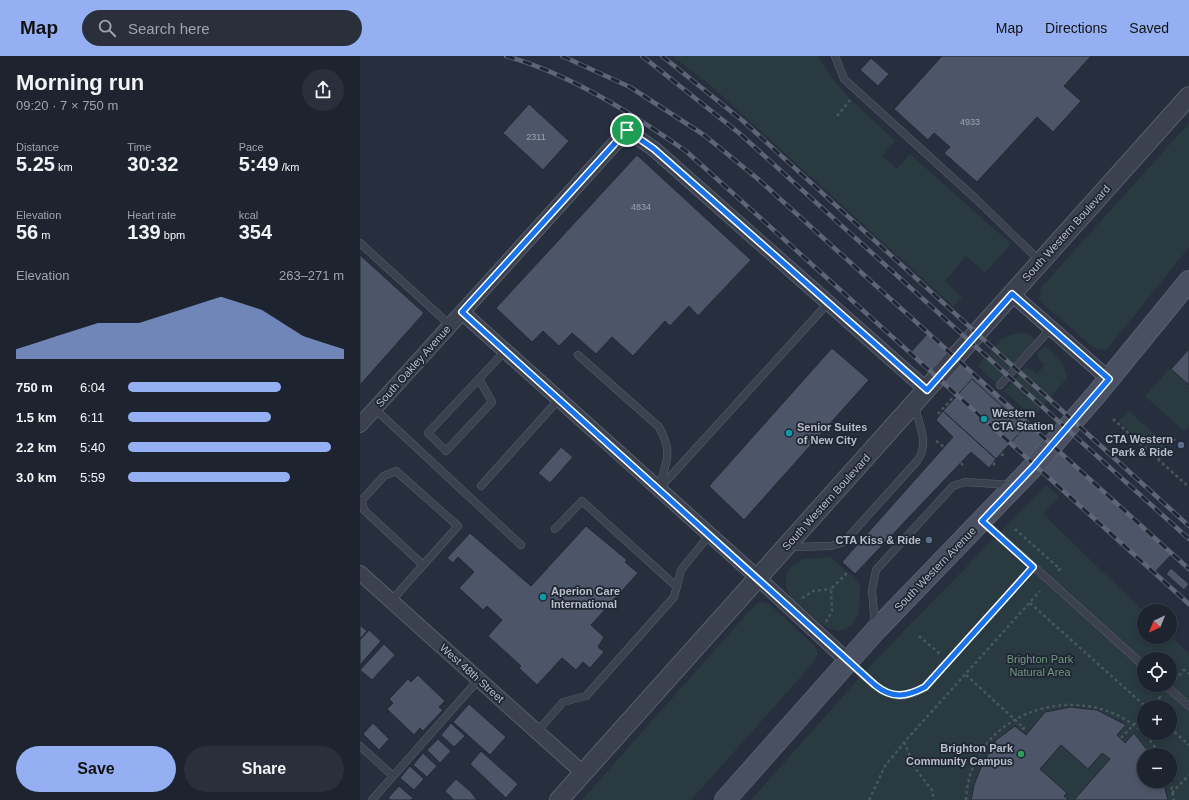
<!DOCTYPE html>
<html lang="en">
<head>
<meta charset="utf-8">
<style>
  :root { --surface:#1d232f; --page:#2a2f3b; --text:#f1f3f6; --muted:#a0a4aa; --line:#3b404b; --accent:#94aff2 }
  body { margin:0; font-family:Arial,sans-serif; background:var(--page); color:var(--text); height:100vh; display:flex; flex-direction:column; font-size:15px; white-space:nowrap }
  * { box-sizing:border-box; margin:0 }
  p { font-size:13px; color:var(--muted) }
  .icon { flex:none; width:22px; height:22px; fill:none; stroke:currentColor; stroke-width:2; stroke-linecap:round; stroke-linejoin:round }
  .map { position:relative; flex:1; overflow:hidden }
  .panel { display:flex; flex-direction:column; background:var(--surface); width:360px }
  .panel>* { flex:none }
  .needle { width:26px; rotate:223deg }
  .controls { position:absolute; left:777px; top:548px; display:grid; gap:8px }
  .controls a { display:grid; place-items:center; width:40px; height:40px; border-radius:50%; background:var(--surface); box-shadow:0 2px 6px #0003,0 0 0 1px var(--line); font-size:20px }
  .pin { position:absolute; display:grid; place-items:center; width:34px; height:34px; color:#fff; margin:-17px; border:2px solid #fff; border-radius:50%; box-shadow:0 1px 4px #0007 }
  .round { display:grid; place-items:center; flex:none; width:42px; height:42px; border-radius:21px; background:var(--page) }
  .overview { display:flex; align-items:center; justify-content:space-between; height:68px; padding:0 16px }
  h1 { font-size:22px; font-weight:800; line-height:30px }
  .figures { display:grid; grid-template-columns:repeat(3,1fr); gap:6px; height:68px; padding:4px 16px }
  .figures div { display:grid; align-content:center }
  .figures b { font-size:20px; font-weight:800 }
  .figures small { font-size:11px; font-weight:400 }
  .figures p { font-size:11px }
  .chart { height:112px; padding:8px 16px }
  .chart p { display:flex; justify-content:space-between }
  .chart svg { width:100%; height:72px; margin-top:4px; fill:var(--accent); opacity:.7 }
  .cta { display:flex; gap:8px; margin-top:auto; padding:8px 16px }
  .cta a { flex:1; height:46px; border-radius:24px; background:var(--accent); color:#111; font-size:16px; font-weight:800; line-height:46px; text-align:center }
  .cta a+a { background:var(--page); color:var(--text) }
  ul { padding:0 16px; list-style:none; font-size:13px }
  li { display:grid; grid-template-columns:64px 48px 1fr; align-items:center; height:30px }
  li i { height:10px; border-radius:5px; background:var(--accent) }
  header { display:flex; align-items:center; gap:24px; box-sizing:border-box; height:56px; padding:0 20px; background:var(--accent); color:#111 }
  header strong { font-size:19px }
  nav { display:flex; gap:22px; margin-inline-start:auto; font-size:14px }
  .search { width:280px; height:36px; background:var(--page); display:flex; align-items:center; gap:10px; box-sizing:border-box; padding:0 14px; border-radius:22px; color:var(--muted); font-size:15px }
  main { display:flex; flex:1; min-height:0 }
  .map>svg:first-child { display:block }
  .green { fill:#293b40; fill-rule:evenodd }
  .building { fill:#4d5668; stroke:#222836 }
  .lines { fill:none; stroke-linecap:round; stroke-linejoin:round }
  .service-casing { stroke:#595f6c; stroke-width:8 }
  .minor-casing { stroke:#595f6c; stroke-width:16 }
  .tertiary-casing { stroke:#595f6c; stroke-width:20 }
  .secondary-casing { stroke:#595f6c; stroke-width:22 }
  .path { stroke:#47585d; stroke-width:2.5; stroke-dasharray:3 3; stroke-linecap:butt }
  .service { stroke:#3b414f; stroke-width:7 }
  .minor { stroke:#3b414f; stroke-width:14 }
  .tertiary { stroke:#3b414f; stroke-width:18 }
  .secondary { stroke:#495062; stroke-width:20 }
  .rail-casing { stroke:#5d6576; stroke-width:4.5 }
  .rail { stroke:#202634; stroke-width:3; stroke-dasharray:9; stroke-linecap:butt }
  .path-bridge { stroke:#47585d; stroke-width:2.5; stroke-dasharray:3 3; stroke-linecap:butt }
  .route-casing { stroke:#fff; stroke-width:8 }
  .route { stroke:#1a73e8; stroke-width:5 }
  .culture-dot { fill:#0f9aa8; stroke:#202634; stroke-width:1.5 }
  .service-dot { fill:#5c6f8a; stroke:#202634; stroke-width:1.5 }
  .leisure-dot { fill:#2e9e5b; stroke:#202634; stroke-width:1.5 }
  .labels { text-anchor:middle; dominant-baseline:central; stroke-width:3.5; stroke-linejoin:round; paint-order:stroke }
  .number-label { font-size:9px; fill:#9ca3b1 }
  .street-label { font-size:11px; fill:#b7bdc9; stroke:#202634 }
  .poi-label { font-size:11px; font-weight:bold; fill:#b7bdc9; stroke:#202634; text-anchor:start }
  .park-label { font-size:11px; fill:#70997d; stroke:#202634 }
</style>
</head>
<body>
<header>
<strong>Map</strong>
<div class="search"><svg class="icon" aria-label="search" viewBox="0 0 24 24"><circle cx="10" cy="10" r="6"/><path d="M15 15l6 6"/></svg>Search here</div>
<nav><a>Map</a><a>Directions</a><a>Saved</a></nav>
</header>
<main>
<section class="panel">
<div class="overview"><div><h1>Morning run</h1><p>09:20 · 7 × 750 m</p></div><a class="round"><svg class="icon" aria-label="share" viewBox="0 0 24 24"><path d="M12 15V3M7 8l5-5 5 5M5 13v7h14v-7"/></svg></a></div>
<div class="figures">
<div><p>Distance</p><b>5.25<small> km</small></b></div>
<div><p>Time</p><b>30:32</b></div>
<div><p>Pace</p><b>5:49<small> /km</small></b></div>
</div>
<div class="figures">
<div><p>Elevation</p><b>56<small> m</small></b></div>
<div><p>Heart rate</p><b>139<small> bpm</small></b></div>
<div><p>kcal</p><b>354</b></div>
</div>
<div class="chart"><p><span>Elevation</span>263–271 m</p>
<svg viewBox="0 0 160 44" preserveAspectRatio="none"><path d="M0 44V38L10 34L20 30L30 26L40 22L50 22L60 22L70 18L80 14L90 10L100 6L110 10L120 14L130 22L140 30L150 34L160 38V44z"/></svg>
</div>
<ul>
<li><b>750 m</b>6:04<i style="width:71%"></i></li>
<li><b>1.5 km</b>6:11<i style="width:66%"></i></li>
<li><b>2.2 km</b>5:40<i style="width:94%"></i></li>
<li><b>3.0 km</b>5:59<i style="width:75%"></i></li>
</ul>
<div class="cta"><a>Save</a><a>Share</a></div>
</section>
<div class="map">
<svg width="829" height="744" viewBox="0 0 829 744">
  <rect width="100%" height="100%" fill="#272f3f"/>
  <path class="green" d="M312,0H458C477,36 507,57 535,85L522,100L537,113L550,98L651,188L625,217L606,200L585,225L602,241L593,250L348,27Z
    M829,67V191L748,292L744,294L734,292L681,246L679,243L681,232Z
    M660,277L669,278L675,284L636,327L617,310L643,282Z
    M685,290L703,308L707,322L673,361L644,335L665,312L671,313L677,318L685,309L678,302L677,297Z
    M810,312L829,329V370L824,375L785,340Z
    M768,355L806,388L796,399L759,365Z
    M686,429L699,440L683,458L784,556V581L810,580L829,597V744H391L510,610ZM784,603H810V629H784ZM784,651H810V677H784ZM784,699H810V725H784Z
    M471,501L500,528L499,557L491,570L479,575L468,572L460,567L429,539L426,530V518L432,510L443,503Z
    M400,546L409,548L455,590L458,597L454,606L331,744H222L394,550Z"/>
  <path class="building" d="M582,0H731L704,30L721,45L713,54L693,76L677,61L617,126L584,97L590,91L574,77L568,84L534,53Z
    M511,2L529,18L518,30L500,14Z
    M169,48L209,85L183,114L143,77Z
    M277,99L391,204L338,260L329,250L310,270L305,265L273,300L252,281L236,298L212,277L199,290L183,275L172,286L136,252Z
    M0,199L64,257L0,329Z
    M569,276L813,497L794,517L550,297Z
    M472,292L509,324L384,464L349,430Z
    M829,293V329L811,313Z
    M612,323L665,371L636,403L583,355Z
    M583,355L636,403L629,412L611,396L495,518L482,506L593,381L576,364Z
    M201,391L213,401L190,427L178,417Z
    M226,470L267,504L265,506L278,517L231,569L244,581L238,591L244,596L230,612L223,606L216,614L202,602L177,629L159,612L161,610L128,580L142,564L127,550L123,554L99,532L114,516L98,501L93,507L87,502L110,477L171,530Z
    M811,512L829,528L824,534L806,518Z
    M0,569L7,575L0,583Z
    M9,574L21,585L0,609V584Z
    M24,588L35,599L12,624L0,614Z
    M58,619L85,645L79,651L83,654L63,675L60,672L54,679L27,653L33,647L29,643L48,623L51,626Z
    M109,648L146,681L130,699L93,666Z
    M711,651L737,654L766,669L757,679L765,687L774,677L791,699H784V725H803L808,744H714L750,703L742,697L728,713L701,689L680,713L707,737L704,740L709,744H611L614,729L622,709L636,684L655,670L666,679L685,656Z
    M13,667L29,683L19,694L3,678Z
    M91,667L105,680L94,691L81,679Z
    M78,683L91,695L80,707L67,694Z
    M121,695L158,728L146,742L110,708Z
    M63,697L77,710L67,721L53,709Z
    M50,710L64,723L54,734L40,722Z
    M96,723L111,736L117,744H94L85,735Z
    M39,730L53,742L51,744H31L28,742Z"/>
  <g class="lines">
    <defs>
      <path id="service" d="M475,0L484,23L616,143L681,206
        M0,187L90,269
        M218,299L299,371C313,396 307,405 299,431
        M119,323L132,346L86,395L68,377L145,295
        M640,329L691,272
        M15,353L161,489
        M121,430L199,343
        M299,433L469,246
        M623,465L784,610
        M195,473L222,445L317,531
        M430,491L471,490L484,486L557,405C570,389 559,367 554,349
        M31,545L98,470L36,415L24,420L2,444L4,454L63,509
        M515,569L512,534L516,514L593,430L605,426L652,429
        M490,607C505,620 527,647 551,638C555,637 560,634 565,631L673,511
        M805,629L829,650
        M177,676L203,646L226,640L314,541L321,514L350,478
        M0,690L33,720
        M12,744L119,623"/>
      <path id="minor" d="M652,238L749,323
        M102,256L398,522L489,606
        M0,369L267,74L294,93L567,334
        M0,517L223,717"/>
      <path id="tertiary" d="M199,744L829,40"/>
      <path id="secondary" d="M365,744L516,574L673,411L735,340L829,225"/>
    </defs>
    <use href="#service" class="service-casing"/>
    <use href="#minor" class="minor-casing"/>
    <use href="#tertiary" class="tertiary-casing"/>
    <use href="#secondary" class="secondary-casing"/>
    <path class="path" d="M477,60L490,44
      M606,330L617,340
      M637,341L671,371
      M578,358L613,319L629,333
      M753,363L829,431
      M648,368L669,387
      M607,384L610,380
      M576,385L584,391
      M641,398L644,400
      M798,403L815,383
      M601,407L605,412
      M633,407L635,409
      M706,420L712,426
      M717,430L732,444
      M655,473L700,513L696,517
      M491,496L505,508
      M442,542L453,535L471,533
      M670,547L786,651
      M466,566L472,555L471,533L489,515
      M559,580L580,598
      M606,619L664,672L661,675
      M815,624L824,614L829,618
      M790,651L801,640
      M810,672L829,689
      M761,682L784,658
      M544,686L555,712L572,734L574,744
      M810,725L814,744
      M812,737L829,719
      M509,744L525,710L548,682L680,535
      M606,744C610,644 750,613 800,699"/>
    <use href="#service" class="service"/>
    <use href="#minor" class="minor"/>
    <use href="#tertiary" class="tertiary"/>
    <use href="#secondary" class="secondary"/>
    <defs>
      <path id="rail" d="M146,0C210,18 273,58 327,96L829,548
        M202,0L270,31L344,79L398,123L829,513
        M282,0L379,77L829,483
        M302,0L383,65L829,470"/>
    </defs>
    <use href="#rail" class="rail-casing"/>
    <use href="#rail" class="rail"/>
    <path class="path-bridge" d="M594,319L606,330"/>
  </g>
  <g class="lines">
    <defs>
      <path id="route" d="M267,74L294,93L567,334L652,238L749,323L673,411L622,465L673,511L565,631C546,641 532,643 515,629L102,256Z"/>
    </defs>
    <use href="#route" class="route-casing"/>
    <use href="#route" class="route"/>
  </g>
  <g class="culture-dot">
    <circle cx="624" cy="363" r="4"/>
    <circle cx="429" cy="377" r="4"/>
    <circle cx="183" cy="541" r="4"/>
  </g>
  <g class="service-dot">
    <circle cx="821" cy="389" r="4"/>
    <circle cx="569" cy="484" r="4"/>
  </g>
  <circle class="leisure-dot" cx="661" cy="698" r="4"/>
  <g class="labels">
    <g class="number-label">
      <text x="610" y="66">4933</text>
      <text x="176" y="81">2311</text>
      <text x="281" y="151">4834</text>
    </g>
    <g class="street-label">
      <text transform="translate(706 177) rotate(-48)">South Western Boulevard</text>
      <text transform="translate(53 310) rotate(-48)">South Oakley Avenue</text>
      <text transform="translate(466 446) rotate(-48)">South Western Boulevard</text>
      <text transform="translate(575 513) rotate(-46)">South Western Avenue</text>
      <text transform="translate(112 617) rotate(42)">West 48th Street</text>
    </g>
    <g class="poi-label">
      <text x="632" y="357">Western<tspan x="632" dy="13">CTA Station</tspan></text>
      <text x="437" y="371">Senior Suites<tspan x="437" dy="13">of New City</tspan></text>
      <text x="813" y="383" text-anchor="end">CTA Western<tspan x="813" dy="13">Park &amp; Ride</tspan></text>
      <text x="561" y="484" text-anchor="end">CTA Kiss &amp; Ride</text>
      <text x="191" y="535">Aperion Care<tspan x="191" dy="13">International</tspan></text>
      <text x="653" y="692" text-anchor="end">Brighton Park<tspan x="653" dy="13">Community Campus</tspan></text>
    </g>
    <g class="park-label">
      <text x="680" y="603">Brighton Park<tspan x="680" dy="13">Natural Area</tspan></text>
    </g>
  </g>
</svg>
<div class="controls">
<a><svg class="needle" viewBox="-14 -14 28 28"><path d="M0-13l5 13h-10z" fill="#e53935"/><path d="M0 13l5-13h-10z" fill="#a0a4aa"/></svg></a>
<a><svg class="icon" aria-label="locate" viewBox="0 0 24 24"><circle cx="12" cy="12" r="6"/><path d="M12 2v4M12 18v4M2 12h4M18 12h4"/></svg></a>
<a>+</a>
<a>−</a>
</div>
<div class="pin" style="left:267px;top:74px;background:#1e9e55"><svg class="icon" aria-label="arrive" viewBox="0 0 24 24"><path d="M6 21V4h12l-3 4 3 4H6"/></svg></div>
</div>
</main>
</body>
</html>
